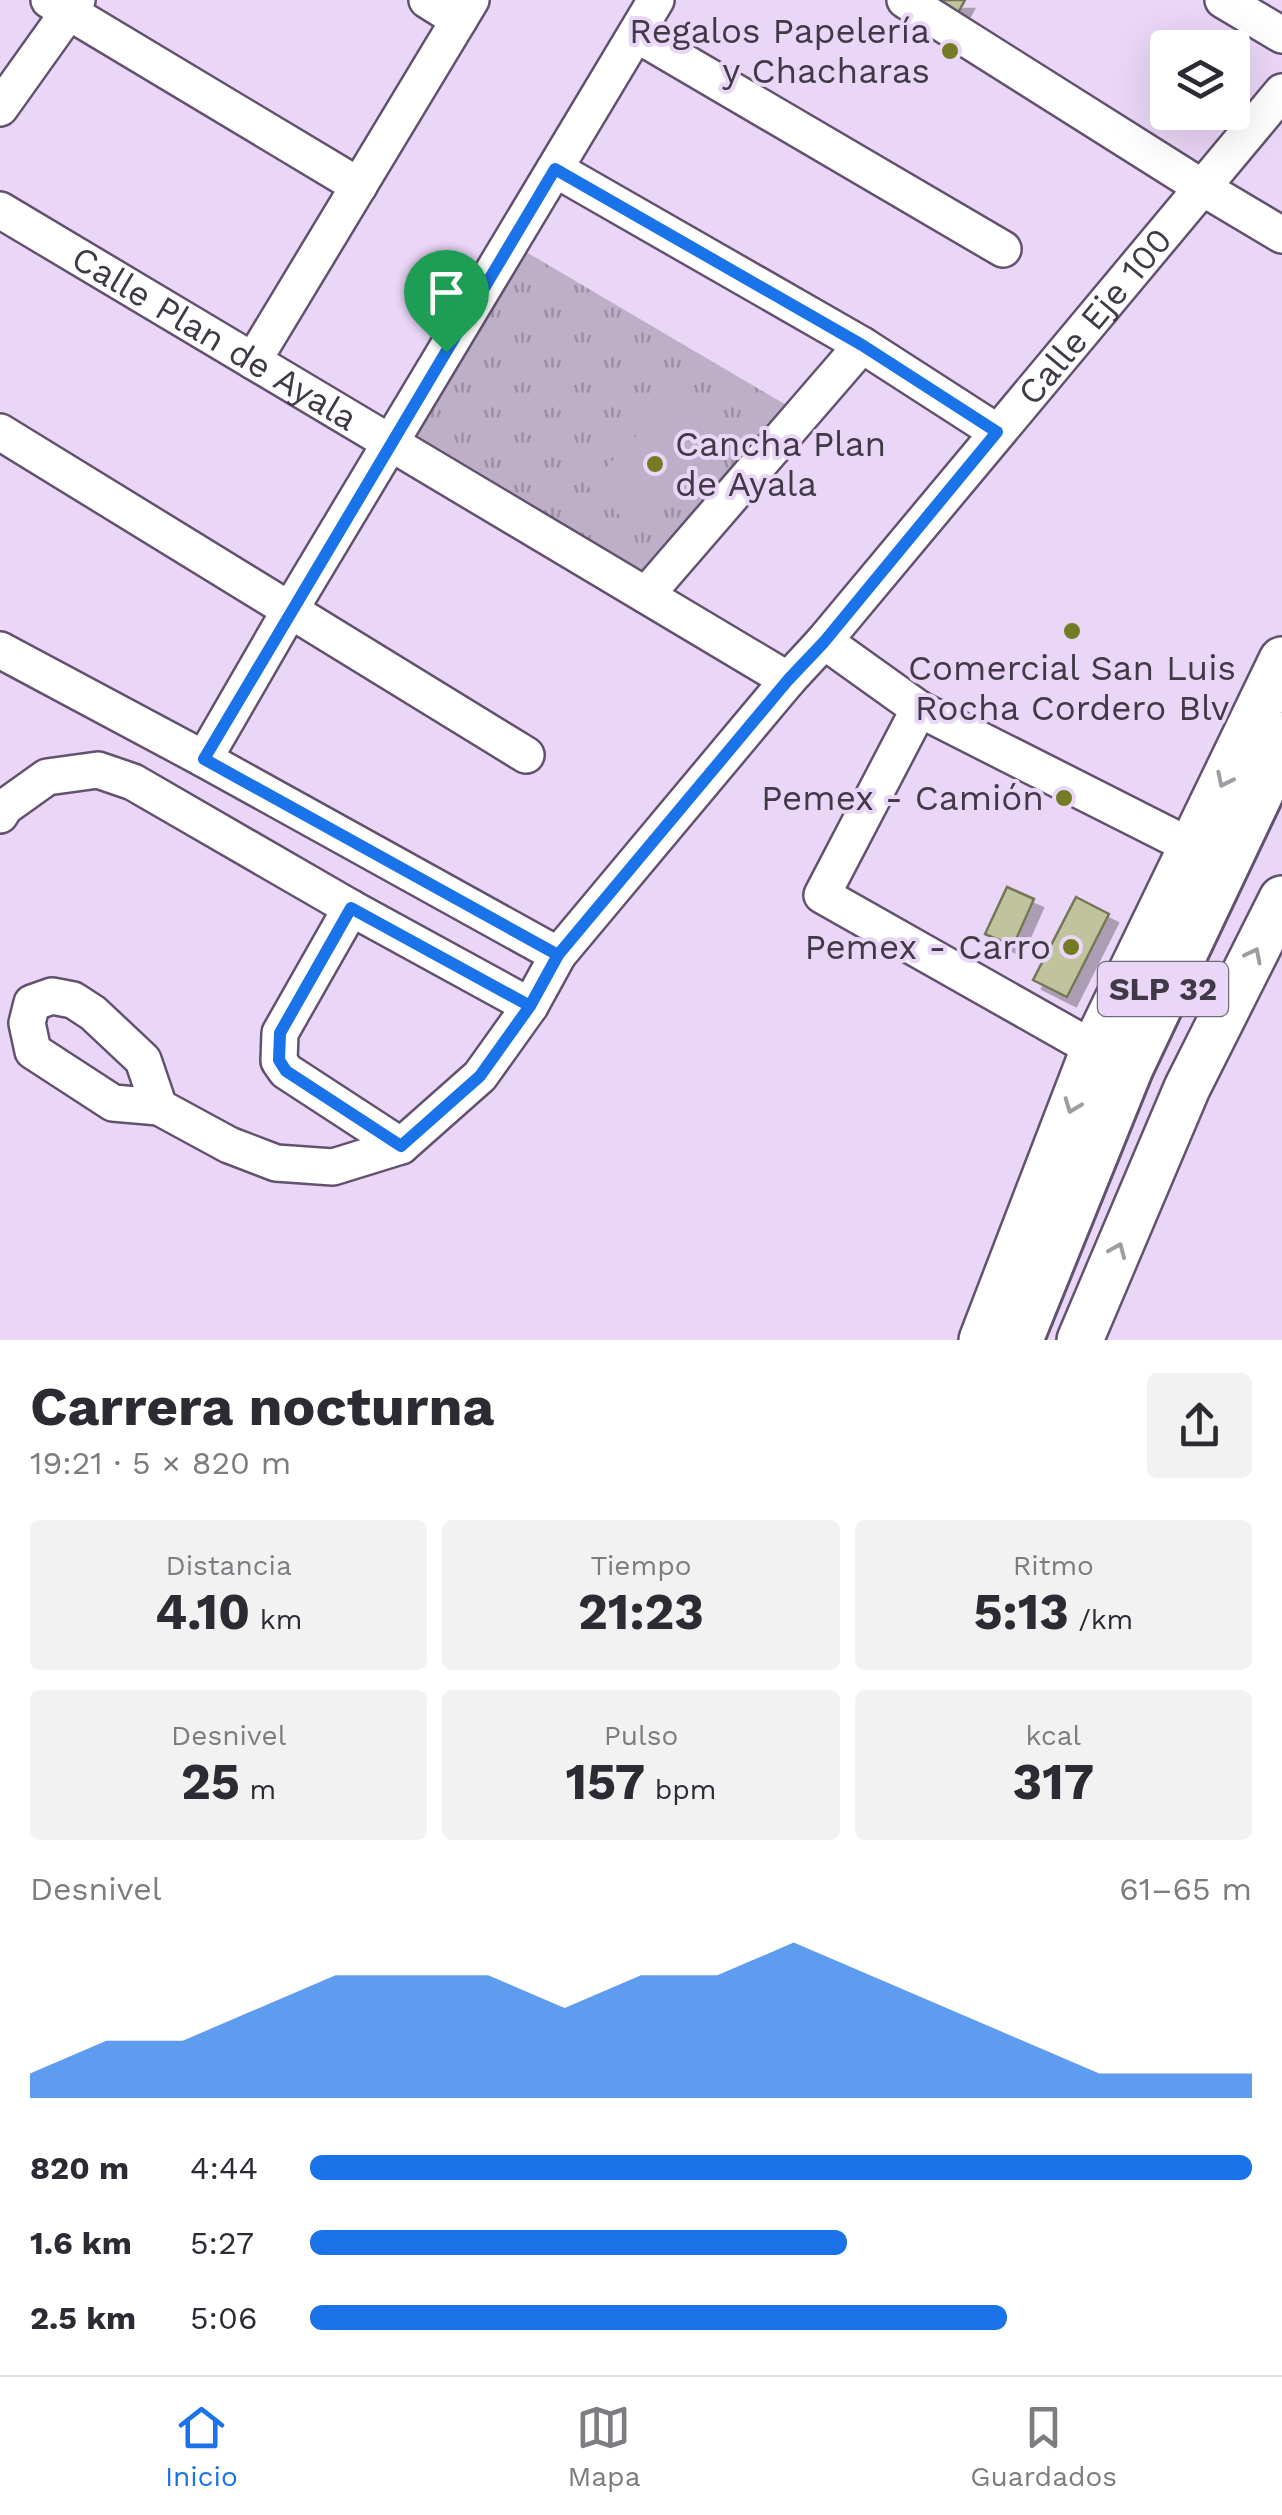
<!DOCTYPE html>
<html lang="es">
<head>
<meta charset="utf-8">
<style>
  :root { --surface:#fff; --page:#f2f2f3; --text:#2b2b33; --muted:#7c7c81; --line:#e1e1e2; --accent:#1a73e8 }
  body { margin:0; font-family:"Work Sans",sans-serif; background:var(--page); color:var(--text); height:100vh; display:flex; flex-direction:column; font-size:38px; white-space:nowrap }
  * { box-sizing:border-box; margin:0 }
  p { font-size:32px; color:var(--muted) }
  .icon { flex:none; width:55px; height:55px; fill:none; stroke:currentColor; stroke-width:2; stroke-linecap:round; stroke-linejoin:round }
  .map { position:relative; height:1340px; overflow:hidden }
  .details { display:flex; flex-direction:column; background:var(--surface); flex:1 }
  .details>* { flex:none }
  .fabs { position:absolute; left:1150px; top:30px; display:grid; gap:20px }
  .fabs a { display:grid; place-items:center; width:100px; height:100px; border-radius:10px; background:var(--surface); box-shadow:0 10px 40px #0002; font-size:50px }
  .pin { position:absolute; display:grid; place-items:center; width:85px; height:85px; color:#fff; margin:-102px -42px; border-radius:50% 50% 50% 0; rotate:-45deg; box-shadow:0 0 10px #0007 }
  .pin .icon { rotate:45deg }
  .round { display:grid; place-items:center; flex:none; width:105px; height:105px; border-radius:10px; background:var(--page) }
  .headline { display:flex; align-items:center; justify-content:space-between; height:170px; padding:0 30px }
  h1 { font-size:55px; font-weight:700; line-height:75px }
  .stats { display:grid; grid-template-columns:repeat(3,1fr); gap:15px; height:170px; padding:10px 30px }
  .stats div { display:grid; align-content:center; border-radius:10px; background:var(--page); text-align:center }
  .stats b { font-size:50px; font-weight:700 }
  .stats small { font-size:28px; font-weight:400 }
  .stats p { font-size:28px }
  .chart { height:280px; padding:20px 30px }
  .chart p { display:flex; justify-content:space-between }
  .chart svg { width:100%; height:180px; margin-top:10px; fill:var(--accent); opacity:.7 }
  ul { padding:0 30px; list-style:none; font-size:32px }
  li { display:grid; grid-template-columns:160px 120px 1fr; align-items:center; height:75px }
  li i { height:25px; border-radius:12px; background:var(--accent) }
  .tabs { display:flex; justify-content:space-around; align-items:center; height:140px; border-top:2px solid var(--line); background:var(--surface); font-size:28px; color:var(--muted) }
  .tabs a { display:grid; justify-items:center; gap:5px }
  .tabs .selected { color:var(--accent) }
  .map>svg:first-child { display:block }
  .grass { fill:url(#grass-tufts) }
  .garden { fill:#beafc8 }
  .building { fill:#bfc49f; stroke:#737756; stroke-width:2.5; filter:url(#shadow) }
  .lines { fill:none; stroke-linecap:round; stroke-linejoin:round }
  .minor-casing { stroke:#63526e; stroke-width:40 }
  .major-casing { stroke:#63526e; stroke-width:50 }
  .highway-casing { stroke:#63526e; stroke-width:58 }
  .minor { stroke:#fff; stroke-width:35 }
  .major { stroke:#fff; stroke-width:45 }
  .highway { stroke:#fff; stroke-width:52 }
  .oneway { stroke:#a09ca2 }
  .route-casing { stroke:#fff; stroke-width:20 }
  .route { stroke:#1a73e8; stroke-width:12 }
  .poi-dot { fill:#747b25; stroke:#ead6f7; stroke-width:4 }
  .labels { text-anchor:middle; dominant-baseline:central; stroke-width:8; stroke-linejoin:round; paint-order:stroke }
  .shield { fill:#ead6f7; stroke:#73687b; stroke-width:2.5 }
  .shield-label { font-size:32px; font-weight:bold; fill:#403946 }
  .poi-label { font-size:35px; fill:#403946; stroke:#ead6f7; text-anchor:end }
  .street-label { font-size:35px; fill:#403946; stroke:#ead6f7 }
</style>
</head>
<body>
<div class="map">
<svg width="1282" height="1340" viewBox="0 0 1282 1340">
  <defs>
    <pattern id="grass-tufts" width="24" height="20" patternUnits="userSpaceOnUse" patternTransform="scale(2.5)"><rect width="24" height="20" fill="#beafc8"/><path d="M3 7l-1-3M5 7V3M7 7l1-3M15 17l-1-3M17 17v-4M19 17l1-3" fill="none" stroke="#9c8fa4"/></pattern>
    <filter id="shadow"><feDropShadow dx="9" dy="9" stdDeviation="0" flood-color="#0004"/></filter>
  </defs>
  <rect width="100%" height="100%" fill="#ead6f7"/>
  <path class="grass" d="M521,249L788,406L645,580L406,439Z"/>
  <path class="garden" d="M672,398L722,442L639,533L588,486Z"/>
  <path class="building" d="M921,0H965L954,20Z
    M1007,887L1034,899L1013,946L985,934Z
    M1076,897L1109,914L1067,997L1033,980Z"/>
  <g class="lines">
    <defs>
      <g id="minor">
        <path d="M49,0L359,186"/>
        <path d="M427,0L459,20"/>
        <path d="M905,0L1203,188L1282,235"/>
        <path d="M1223,0L1282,35"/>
        <path d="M636,34L1003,249"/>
        <path d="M0,108L77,0"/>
        <path d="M555,169L862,345L997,432"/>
        <path id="s1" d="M0,210L788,680"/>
        <path d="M253,361L471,0"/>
        <path d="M0,432L526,755"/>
        <path d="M646,595L862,345"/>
        <path d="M824,641L919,709L822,895L1094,1049"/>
        <path d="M0,650L204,759L558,955"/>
        <path d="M919,709L1192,847"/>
        <path d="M204,759L290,610L656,0"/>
        <path d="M0,815L5,807L47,777L98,770L133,782L351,908L530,1006"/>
        <path d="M351,908L280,1033L279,1061L286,1071L401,1146"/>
        <path id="s2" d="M159,1107L143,1060L93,1013L73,1000L52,996L32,1003L27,1023L33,1051L113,1103L159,1107L229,1145L276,1163L333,1167L401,1146L480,1076L530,1006L558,955L788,680L824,641L1282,92"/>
      </g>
      <path id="major" d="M982,1340L1094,1049L1282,660
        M1080,1340L1187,1088L1282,899"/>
      <path id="highway" d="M1016,1340L1127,1066L1282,739"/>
    </defs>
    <use href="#minor" class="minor-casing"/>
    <use href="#major" class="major-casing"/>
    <use href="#highway" class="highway-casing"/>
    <use href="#minor" class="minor"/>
    <use href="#major" class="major"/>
    <use href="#highway" class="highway"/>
  </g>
  <defs><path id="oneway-chevron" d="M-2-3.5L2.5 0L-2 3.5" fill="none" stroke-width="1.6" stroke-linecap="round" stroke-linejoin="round" transform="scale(2.5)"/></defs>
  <g class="oneway">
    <use href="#oneway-chevron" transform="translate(1224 780) rotate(116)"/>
    <use href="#oneway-chevron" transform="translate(1254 955) rotate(-63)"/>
    <use href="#oneway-chevron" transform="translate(1072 1106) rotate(111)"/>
    <use href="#oneway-chevron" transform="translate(1118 1250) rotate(-67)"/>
  </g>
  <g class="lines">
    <defs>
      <path id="route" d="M446,352L204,759L558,955L530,1006L351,908L280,1033L279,1060L286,1071L401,1146L480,1076L530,1006L558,955L788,680L824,642L997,432L862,345L555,169L446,352"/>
    </defs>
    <use href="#route" class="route-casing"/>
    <use href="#route" class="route"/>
  </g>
  <g class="poi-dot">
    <circle cx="950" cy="51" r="10"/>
    <circle cx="655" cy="464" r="10"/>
    <circle cx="1072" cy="631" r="10"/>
    <circle cx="1064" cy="798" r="10"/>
    <circle cx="1071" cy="947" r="10"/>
  </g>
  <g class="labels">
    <rect class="shield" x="1098" y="962" width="130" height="54" rx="8"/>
    <g class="shield-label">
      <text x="1163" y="989">SLP 32</text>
    </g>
    <g class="poi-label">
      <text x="930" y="31">Regalos Papelería<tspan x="930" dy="40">y Chacharas</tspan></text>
      <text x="675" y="444" text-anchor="start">Cancha Plan<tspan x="675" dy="40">de Ayala</tspan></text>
      <text x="1072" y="668" text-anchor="middle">Comercial San Luis<tspan x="1072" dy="40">Rocha Cordero Blv</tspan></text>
      <text x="1044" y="798">Pemex - Camión</text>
      <text x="1051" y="947">Pemex - Carro</text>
    </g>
    <g class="street-label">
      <text stroke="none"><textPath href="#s2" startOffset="1718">Calle Eje 100</textPath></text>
      <text stroke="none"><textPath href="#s1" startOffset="250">Calle Plan de Ayala</textPath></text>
    </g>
  </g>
</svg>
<div class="fabs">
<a><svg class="icon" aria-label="layers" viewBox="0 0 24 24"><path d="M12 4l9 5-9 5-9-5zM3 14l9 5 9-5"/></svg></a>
</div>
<div class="pin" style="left:446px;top:352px;background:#1e9e55"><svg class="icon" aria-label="arrive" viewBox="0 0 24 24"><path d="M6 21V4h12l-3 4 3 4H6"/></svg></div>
</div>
<section class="details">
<div class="headline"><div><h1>Carrera nocturna</h1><p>19:21 · 5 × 820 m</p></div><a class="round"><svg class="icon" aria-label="share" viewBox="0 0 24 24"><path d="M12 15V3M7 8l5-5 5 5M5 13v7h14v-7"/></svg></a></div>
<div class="stats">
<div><p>Distancia</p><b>4.10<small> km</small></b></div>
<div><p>Tiempo</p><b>21:23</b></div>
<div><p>Ritmo</p><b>5:13<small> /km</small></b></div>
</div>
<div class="stats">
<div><p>Desnivel</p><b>25<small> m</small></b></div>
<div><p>Pulso</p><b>157<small> bpm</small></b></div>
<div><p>kcal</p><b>317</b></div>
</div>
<div class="chart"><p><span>Desnivel</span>61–65 m</p>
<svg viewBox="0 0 160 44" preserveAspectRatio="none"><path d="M0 44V38L10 30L20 30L30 22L40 14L50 14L60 14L70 22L80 14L90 14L100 6L110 14L120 22L130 30L140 38L150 38L160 38V44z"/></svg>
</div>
<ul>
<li><b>820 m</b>4:44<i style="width:100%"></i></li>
<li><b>1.6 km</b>5:27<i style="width:57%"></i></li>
<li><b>2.5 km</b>5:06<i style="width:74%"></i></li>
</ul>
</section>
<nav class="tabs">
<a class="selected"><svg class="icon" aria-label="home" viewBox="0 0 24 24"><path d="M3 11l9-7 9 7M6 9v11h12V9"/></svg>Inicio</a>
<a><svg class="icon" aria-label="map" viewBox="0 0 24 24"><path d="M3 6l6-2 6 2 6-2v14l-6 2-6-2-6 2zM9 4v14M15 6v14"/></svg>Mapa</a>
<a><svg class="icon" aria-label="saved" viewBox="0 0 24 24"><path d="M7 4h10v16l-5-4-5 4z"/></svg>Guardados</a>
</nav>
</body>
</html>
